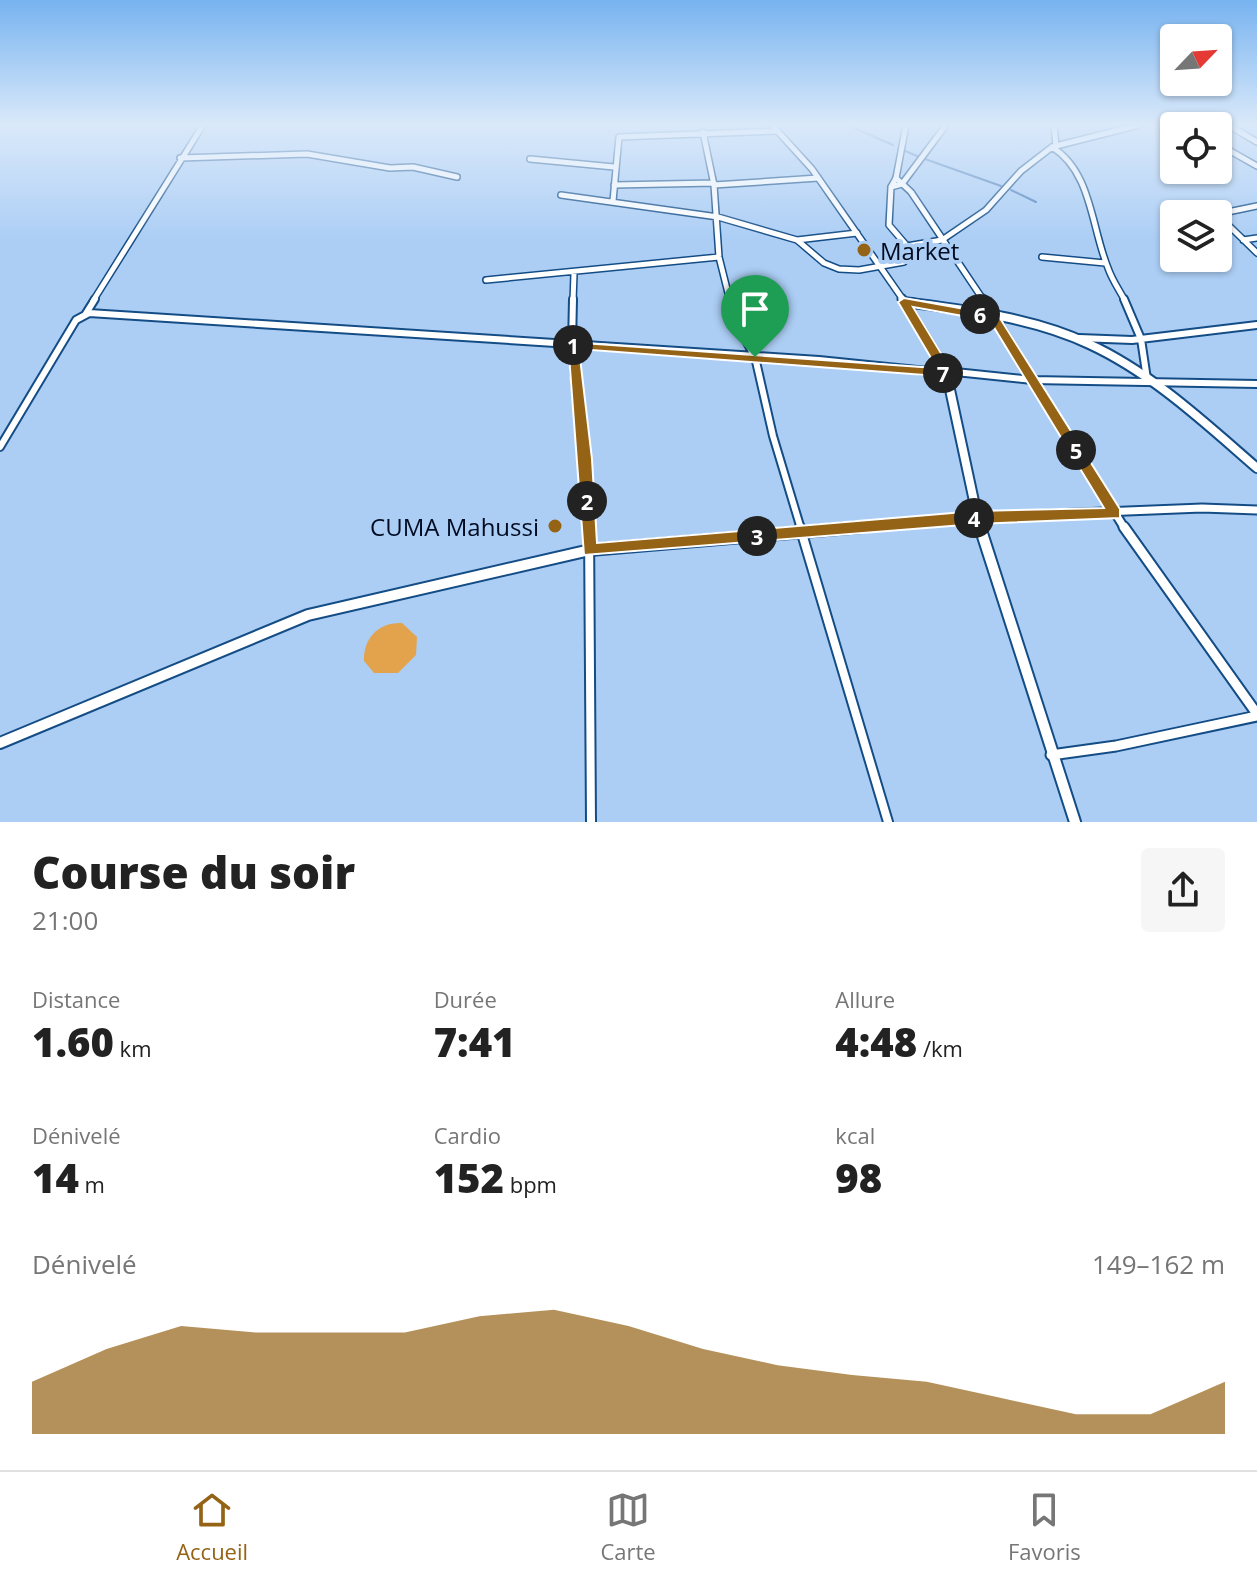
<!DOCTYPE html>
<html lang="fr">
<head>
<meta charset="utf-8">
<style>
  :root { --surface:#fff; --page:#f6f6f6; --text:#222; --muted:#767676; --line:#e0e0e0; --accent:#956315 }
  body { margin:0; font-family:"Open Sans",sans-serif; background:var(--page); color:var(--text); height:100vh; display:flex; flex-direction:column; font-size:30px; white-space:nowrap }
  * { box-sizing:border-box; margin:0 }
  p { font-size:26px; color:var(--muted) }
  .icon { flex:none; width:44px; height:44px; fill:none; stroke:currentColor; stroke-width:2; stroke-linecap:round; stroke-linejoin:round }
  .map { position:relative; height:822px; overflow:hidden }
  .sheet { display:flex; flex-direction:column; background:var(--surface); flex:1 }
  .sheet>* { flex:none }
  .needle { width:52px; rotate:65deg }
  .fabs { position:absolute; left:1160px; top:24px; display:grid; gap:16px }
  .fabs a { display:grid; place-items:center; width:72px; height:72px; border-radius:8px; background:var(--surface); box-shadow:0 2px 6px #0004; font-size:40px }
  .pin { position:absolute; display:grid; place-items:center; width:68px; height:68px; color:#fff; margin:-82px -34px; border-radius:50% 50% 50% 0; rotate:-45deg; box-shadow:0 0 8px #0007 }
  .pin .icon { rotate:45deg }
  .km { position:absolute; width:40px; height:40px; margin:-20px; border-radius:50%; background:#222; color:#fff; font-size:22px; line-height:40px; text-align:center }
  .round { display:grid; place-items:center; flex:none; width:84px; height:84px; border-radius:8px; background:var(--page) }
  .headline { display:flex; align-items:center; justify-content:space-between; height:136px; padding:0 32px }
  h1 { font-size:44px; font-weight:800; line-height:60px }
  .metrics { display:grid; grid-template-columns:repeat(3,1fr); gap:12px; height:136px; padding:8px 32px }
  .metrics div { display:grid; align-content:center }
  .metrics b { font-size:40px; font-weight:800 }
  .metrics small { font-size:22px; font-weight:400 }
  .metrics p { font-size:22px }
  .chart { height:224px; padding:16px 32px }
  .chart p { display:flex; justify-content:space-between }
  .chart svg { width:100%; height:144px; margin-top:8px; fill:var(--accent); opacity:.7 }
  .tab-bar { display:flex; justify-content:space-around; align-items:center; height:112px; border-top:2px solid var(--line); background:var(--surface); font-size:22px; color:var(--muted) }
  .tab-bar a { display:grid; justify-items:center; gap:4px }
  .tab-bar .active { color:var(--accent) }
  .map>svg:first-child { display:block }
  .green { fill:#e3a34c }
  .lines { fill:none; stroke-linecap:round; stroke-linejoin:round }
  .stream { stroke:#4e80ba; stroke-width:2 }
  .minor-far2-casing { stroke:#144d85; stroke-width:8 }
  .minor-far1-casing { stroke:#144d85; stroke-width:10 }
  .minor-casing { stroke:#144d85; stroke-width:12 }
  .tertiary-far2-casing { stroke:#144d85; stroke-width:8 }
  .tertiary-far1-casing { stroke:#144d85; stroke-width:11 }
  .tertiary-casing { stroke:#144d85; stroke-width:13 }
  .secondary-far1-casing { stroke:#144d85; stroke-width:12 }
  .secondary-casing { stroke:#144d85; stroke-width:14 }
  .minor-far2 { stroke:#fff; stroke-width:5 }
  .minor-far1 { stroke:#fff; stroke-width:6 }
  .minor { stroke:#fff; stroke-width:8 }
  .tertiary-far2 { stroke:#fff; stroke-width:5 }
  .tertiary-far1 { stroke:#fff; stroke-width:7 }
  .tertiary { stroke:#fff; stroke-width:9 }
  .secondary-far1 { stroke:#fff; stroke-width:8 }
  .secondary { stroke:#fff; stroke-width:10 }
  .route { fill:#956315; stroke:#fff; stroke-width:2; fill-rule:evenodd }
  .poi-dot { fill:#956315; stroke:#accef5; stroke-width:3 }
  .labels { text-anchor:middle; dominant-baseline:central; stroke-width:8; stroke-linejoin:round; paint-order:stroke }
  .poi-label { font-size:24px; fill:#000b21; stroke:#accef5; text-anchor:start }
</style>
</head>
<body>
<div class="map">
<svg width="1257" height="822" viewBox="0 0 1257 822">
  <rect width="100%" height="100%" fill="#accef5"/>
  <path class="green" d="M402,623L417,637L416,655L398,673H374L364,661C363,638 379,622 402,623Z"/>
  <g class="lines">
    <path class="stream" d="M847,125L893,145
      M903,150L917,156
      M925,159L1001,186
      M1011,190L1036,202"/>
    <defs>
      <path id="minor-far2" d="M1054,125L1056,146
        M1228,125L1257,142
        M703,132L714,185L719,257L730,301
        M1218,144L1257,166
        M1052,147C1092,172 1091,227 1108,268C1112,280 1120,291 1125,301
        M180,158L307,154L390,168L413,167L457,177
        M530,159L614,167
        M896,178L891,187L889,225L907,246
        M614,185L714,183
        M714,185L818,178
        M891,187L902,184L946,125
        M561,195L718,217L797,240L824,263L839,269L859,270L904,262L907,246L942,240L986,210L1021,171L1052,147L1139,125
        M613,201L619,137L777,131
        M1218,214L1257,206
        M1218,215L1257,253
        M797,240L857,233
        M1243,240L1257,238
        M1042,257L1105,263
        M486,280L719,257
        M93,301L203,125
        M573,301L574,274"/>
      <path id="minor-far1" d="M573,299L572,345L589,529
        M729,299L738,326L755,357L773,436L801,529
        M1124,299L1141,339L1147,379
        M85,315L95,299
        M1079,338L1132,340L1257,325
        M946,371L1032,380L1257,384
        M0,447L76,320L89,313L819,360L947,373"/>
      <path id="minor" d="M589,527L591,822
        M800,527L888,822"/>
      <path id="tertiary-far2" d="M772,125L812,169L904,301
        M906,125L896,178L911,192L984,301"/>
      <path id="tertiary-far1" d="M902,299L904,302
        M983,299L1125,529
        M976,517L1202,508L1257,510"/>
      <path id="tertiary" d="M1124,527L1257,714
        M1051,755L1116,746L1257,716"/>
      <path id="secondary-far1" d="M904,302L946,371L980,529
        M904,302C966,310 1032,317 1089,344C1152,373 1205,423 1257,468
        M839,529L976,517"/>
      <path id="secondary" d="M980,527L1075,822
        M0,743L308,615L590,550L862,527"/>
    </defs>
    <use href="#minor-far2" class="minor-far2-casing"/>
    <use href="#minor-far1" class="minor-far1-casing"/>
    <use href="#minor" class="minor-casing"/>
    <use href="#tertiary-far2" class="tertiary-far2-casing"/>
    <use href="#tertiary-far1" class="tertiary-far1-casing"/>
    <use href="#tertiary" class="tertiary-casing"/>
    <use href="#secondary-far1" class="secondary-far1-casing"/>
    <use href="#secondary" class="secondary-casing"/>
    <use href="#minor-far2" class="minor-far2"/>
    <use href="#minor-far1" class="minor-far1"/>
    <use href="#minor" class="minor"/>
    <use href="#tertiary-far2" class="tertiary-far2"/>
    <use href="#tertiary-far1" class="tertiary-far1"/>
    <use href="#tertiary" class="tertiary"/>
    <use href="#secondary-far1" class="secondary-far1"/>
    <use href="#secondary" class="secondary"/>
  </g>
  <linearGradient id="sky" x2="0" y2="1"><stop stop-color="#77b3f0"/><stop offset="0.52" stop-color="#dae9fa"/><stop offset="1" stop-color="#dae9fa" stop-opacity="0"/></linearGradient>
  <rect width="1257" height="240" fill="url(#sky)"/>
  <path class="route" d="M904,298L998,315L1120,509V518L976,524L584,555L568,342L937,368L898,302ZM913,307L990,321L1104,508L976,511L597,543L592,459L579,349L951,377L953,373Z"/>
  <g class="poi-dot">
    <circle cx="864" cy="250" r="8"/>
    <circle cx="555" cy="526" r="8"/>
  </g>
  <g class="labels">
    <g class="poi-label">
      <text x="880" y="250">Market</text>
      <text x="539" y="526" text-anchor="end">CUMA Mahussi</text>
    </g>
  </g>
</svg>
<div class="fabs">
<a><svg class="needle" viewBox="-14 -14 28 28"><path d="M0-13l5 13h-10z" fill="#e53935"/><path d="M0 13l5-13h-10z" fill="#767676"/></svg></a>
<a><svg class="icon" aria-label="locate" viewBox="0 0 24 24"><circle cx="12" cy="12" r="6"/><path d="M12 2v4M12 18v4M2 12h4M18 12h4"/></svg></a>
<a><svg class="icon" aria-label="layers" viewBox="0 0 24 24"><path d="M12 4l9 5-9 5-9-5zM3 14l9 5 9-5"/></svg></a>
</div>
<div class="pin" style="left:755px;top:357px;background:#1e9e55"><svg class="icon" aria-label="arrive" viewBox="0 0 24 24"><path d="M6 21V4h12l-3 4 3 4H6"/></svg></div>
<b class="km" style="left:573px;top:345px">1</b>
<b class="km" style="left:587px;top:501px">2</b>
<b class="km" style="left:757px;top:536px">3</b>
<b class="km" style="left:974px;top:518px">4</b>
<b class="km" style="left:1076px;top:450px">5</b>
<b class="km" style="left:980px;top:314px">6</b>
<b class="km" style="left:943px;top:373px">7</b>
</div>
<section class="sheet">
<div class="headline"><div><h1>Course du soir</h1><p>21:00</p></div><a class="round"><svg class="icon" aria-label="share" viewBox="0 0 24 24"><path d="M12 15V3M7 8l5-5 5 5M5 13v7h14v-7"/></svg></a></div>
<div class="metrics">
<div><p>Distance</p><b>1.60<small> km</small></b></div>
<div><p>Durée</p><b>7:41</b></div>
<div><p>Allure</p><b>4:48<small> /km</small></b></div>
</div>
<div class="metrics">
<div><p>Dénivelé</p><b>14<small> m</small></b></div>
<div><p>Cardio</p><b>152<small> bpm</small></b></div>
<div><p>kcal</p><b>98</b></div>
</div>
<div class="chart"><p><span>Dénivelé</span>149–162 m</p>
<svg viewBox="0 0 160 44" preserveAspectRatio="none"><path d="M0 44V28L10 18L20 11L30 13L40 13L50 13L60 8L70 6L80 11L90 18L100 23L110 26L120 28L130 33L140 38L150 38L160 28V44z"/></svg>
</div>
</section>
<nav class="tab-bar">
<a class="active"><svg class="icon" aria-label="home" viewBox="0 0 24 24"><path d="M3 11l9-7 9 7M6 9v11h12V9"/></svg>Accueil</a>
<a><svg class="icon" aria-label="map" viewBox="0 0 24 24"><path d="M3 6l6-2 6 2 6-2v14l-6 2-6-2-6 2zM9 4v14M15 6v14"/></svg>Carte</a>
<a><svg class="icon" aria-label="saved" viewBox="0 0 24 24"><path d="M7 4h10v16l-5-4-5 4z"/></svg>Favoris</a>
</nav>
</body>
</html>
